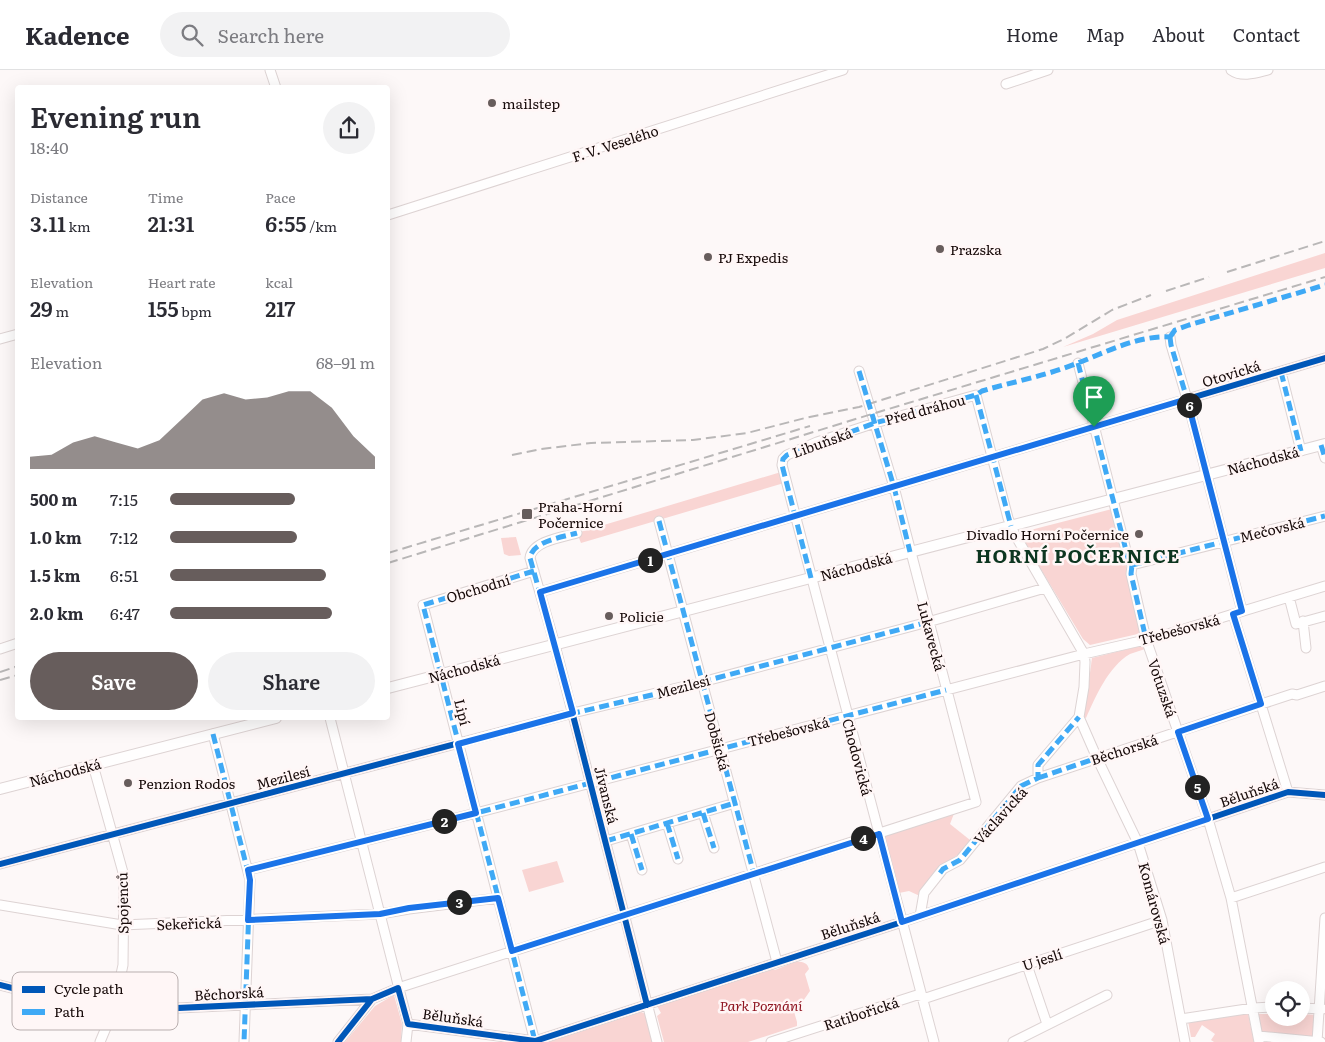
<!DOCTYPE html>
<html lang="en">
<head>
<meta charset="utf-8">
<style>
  :root { --surface:#fff; --page:#f2f2f3; --text:#2b2b33; --muted:#7c7c81; --line:#e1e1e2; --accent:#675d5c }
  body { margin:0; font-family:Literata,serif; background:var(--page); color:var(--text); height:100vh; display:flex; flex-direction:column; font-size:19px; white-space:nowrap }
  * { box-sizing:border-box; margin:0 }
  p { font-size:16px; color:var(--muted) }
  .icon { flex:none; width:28px; height:28px; fill:none; stroke:currentColor; stroke-width:2; stroke-linecap:round; stroke-linejoin:round }
  .map { position:relative; flex:1; overflow:hidden }
  .details { position:absolute; left:15px; top:15px; width:375px; height:635px; display:flex; flex-direction:column; background:var(--surface); border-radius:5px; box-shadow:0 5px 20px #0002 }
  .details>* { flex:none }
  .fabs { position:absolute; left:1265px; top:911px; display:grid; gap:10px }
  .fabs a { display:grid; place-items:center; width:45px; height:45px; border-radius:50%; background:var(--surface); box-shadow:0 5px 20px #0002; font-size:25px }
  .pin { position:absolute; display:grid; place-items:center; width:42px; height:42px; color:#fff; margin:-51px -21px; border-radius:50% 50% 50% 0; rotate:-45deg; box-shadow:0 0 5px #0007 }
  .pin .icon { rotate:45deg }
  .km { position:absolute; width:25px; height:25px; margin:-12px; border-radius:50%; background:#222; color:#fff; font-size:14px; line-height:25px; text-align:center }
  .round { display:grid; place-items:center; flex:none; width:52px; height:52px; border-radius:26px; background:var(--page) }
  .summary { display:flex; align-items:center; justify-content:space-between; height:85px; padding:0 15px }
  h1 { font-size:28px; font-weight:600; line-height:38px }
  .stats { display:grid; grid-template-columns:repeat(3,1fr); gap:8px; height:85px; padding:5px 15px }
  .stats div { display:grid; align-content:center }
  .stats b { font-size:21px; font-weight:600 }
  .stats small { font-size:14px; font-weight:400 }
  .stats p { font-size:14px }
  .chart { height:140px; padding:10px 15px }
  .chart p { display:flex; justify-content:space-between }
  .chart svg { width:100%; height:90px; margin-top:5px; fill:var(--accent); opacity:.7 }
  .primary-button { display:flex; gap:10px; margin-top:auto; padding:10px 15px }
  .primary-button a { flex:1; height:58px; border-radius:30px; background:var(--accent); color:#fff; font-size:20px; font-weight:600; line-height:58px; text-align:center }
  .primary-button a+a { background:var(--page); color:var(--text) }
  ul { padding:0 15px; list-style:none; font-size:16px }
  li { display:grid; grid-template-columns:80px 60px 1fr; align-items:center; height:38px }
  li i { height:12px; border-radius:6px; background:var(--accent) }
  header { display:flex; align-items:center; gap:30px; box-sizing:border-box; height:70px; padding:0 25px; background:var(--surface); border-bottom:1px solid var(--line) }
  header strong { font-size:24px }
  nav { display:flex; gap:28px; margin-inline-start:auto; font-size:18px }
  .search { width:350px; height:45px; background:var(--page); display:flex; align-items:center; gap:12px; box-sizing:border-box; padding:0 18px; border-radius:28px; color:var(--muted); font-size:19px }
  .map>svg:first-child { display:block }
  .green { fill:#f9d5d3 }
  .lines { fill:none; stroke-linecap:round; stroke-linejoin:round }
  .minor-casing { stroke:#ddd3d3; stroke-width:11 }
  .major-casing { stroke:#ddd3d3; stroke-width:12 }
  .minor { stroke:#fffefe; stroke-width:9 }
  .major { stroke:#fffefe; stroke-width:10 }
  .rail { stroke:#b9b7b7; stroke-width:2; stroke-dasharray:10 5; stroke-linecap:butt }
  .quiet { stroke:#3fa9f5; stroke-width:5; stroke-dasharray:10 5; stroke-linecap:butt }
  .cycleway-casing { stroke:#fff6f6; stroke-width:9 }
  .cycleway { stroke:#0057b8; stroke-width:6 }
  .route-casing { stroke:#fff; stroke-width:10 }
  .route { stroke:#1a73e8; stroke-width:6 }
  .poi-dot { fill:#675d5c; stroke:#fff6f6; stroke-width:2 }
  .labels { text-anchor:middle; dominant-baseline:central; stroke-width:5; stroke-linejoin:round; paint-order:stroke }
  .poi-label { font-size:14px; fill:#160908; stroke:#fff6f6; text-anchor:start }
  .street-label { font-size:14px; fill:#160908; stroke:#fff6f6 }
  .park-label { font-size:14px; font-style:italic; fill:#8f1521; stroke:#fff6f6 }
  .district-label { font-size:19px; font-weight:bold; letter-spacing:1px; fill:#0d3620; stroke:#fff6f6 }
  .key { fill:#fff6f6; stroke:#b9afaf; stroke-width:1 }
  .key-label { font-size:14px; fill:#160908 }
</style>
</head>
<body>
<header>
<strong>Kadence</strong>
<div class="search"><svg class="icon" aria-label="search" viewBox="0 0 24 24"><circle cx="10" cy="10" r="6"/><path d="M15 15l6 6"/></svg>Search here</div>
<nav><a>Home</a><a>Map</a><a>About</a><a>Contact</a></nav>
</header>
<div class="map">
<svg width="1325" height="972" viewBox="0 0 1325 972">
  <rect width="100%" height="100%" fill="#fdf8f8"/>
  <path class="green" d="M1325,183V198L1063,277L1093,264L1117,250Z
    M781,402L784,413L581,473L577,463Z
    M1112,439L1142,563L1090,575L1083,569L1019,463Z
    M516,467L521,485L509,486L504,484L501,468Z
    M1144,575L1145,579C1140,581 1135,582 1130,584C1108,597 1096,626 1086,648L1084,647L1092,588Z
    M955,741L950,754L970,770L959,784L943,795L922,827L909,821L899,823L884,764Z
    M557,791L564,812L529,822L522,800Z
    M797,891C804,893 807,892 809,899L805,904L810,921L801,934L793,938L797,952V956L748,972H664L657,946L661,943L657,936L773,899L775,900Z
    M394,925L402,954L401,972H345L375,936Z
    M641,942L646,944L654,972H548Z
    M1248,943L1254,972H1214L1211,970L1215,964L1202,955L1195,967H1191L1188,951Z
    M1258,944H1274V948H1301V944L1317,945L1313,968L1262,964Z"/>
  <g class="lines">
    <defs>
      <path id="minor" d="M270,0L276,18
        M1231,0C1242,8 1256,3 1268,0
        M1006,14L1048,0
        M388,145L843,0
        M1170,267L1171,275L1187,329L1242,541
        M0,269L18,264
        M1078,293L1128,488L1132,495L1131,504L1146,569L1208,749L1231,828L1259,972
        M1281,302L1301,381
        M1321,375L1325,388
        M659,451L777,892
        M577,463C563,467 532,471 530,488L555,575L657,972
        M1132,495L1325,446
        M534,501L423,535L535,972
        M540,522L1325,288
        M1289,527L1296,554L1325,546
        M1233,544L1288,722
        M1303,551L1306,578
        M0,579L18,573
        M1079,647L1097,688L1138,773L1162,850L1185,972
        M330,648L408,954L406,972
        M213,664L250,810L244,972
        M93,695L124,806L123,895L113,941L100,972
        M1038,708L1292,624L1297,625L1325,616
        M703,743L714,778
        M667,753L678,789
        M631,764L642,800
        M606,771L735,733
        M0,794L573,643L702,612L928,552L1045,518
        M248,800L476,743L1084,584L1158,567L1325,516
        M1231,828L1325,797
        M0,835L122,855L380,844L409,839L498,828
        M920,846L924,823L943,799L960,790L1021,716L1038,708V695L1079,647L1084,617L1085,592L1084,584L1014,463L1008,448L976,325L875,353L817,372L787,385L783,389L782,395L934,972
        M1027,895L1047,954
        M0,915L47,927L113,941L372,929
        M1301,938L1323,939
        M1181,949L1253,938L1274,937
        M408,954L535,971L902,852L1288,722L1325,725
        M1258,966L1321,972
        M338,972L372,929L398,918L976,732L894,417L859,301
        M771,972L917,925L926,928L1162,850
        M1013,972L1107,925
        M1317,972L1325,848"/>
      <path id="major" d="M388,618L1325,374
        M0,719L276,648"/>
    </defs>
    <use href="#minor" class="minor-casing"/>
    <use href="#major" class="major-casing"/>
    <use href="#minor" class="minor"/>
    <use href="#major" class="major"/>
    <path class="rail" d="M1227,202L1325,171
      M1166,221L1209,207
      M512,385L541,379L591,373L693,370L747,363L805,348L859,337L1043,279L1064,269L1112,240L1151,225
      M388,483L810,356
      M388,493L872,344L1325,207
      M0,602L18,596
      M0,610L18,605"/>
    <path class="quiet" d="M1170,267L1171,275L1187,329L1242,541
      M1170,267L1175,260L1189,255L1325,215
      M1078,293L1128,488L1132,495L1131,504L1146,569
      M859,301L894,417L910,482
      M1281,302L1301,381
      M976,325L1011,456
      M1321,375L1325,388
      M659,451L754,804
      M1132,495L1325,446
      M534,501L423,535L535,971
      M811,508L782,395L783,389L787,385L875,353L976,325L982,321C1012,312 1045,306 1075,294C1105,283 1137,265 1170,267
      M541,527L530,488C532,471 563,467 577,463
      M570,644L656,624L928,552
      M213,664L250,810L244,972
      M1038,708L1097,688
      M703,743L714,778
      M667,753L678,789
      M631,764L642,800
      M606,771L735,733
      M248,800L476,743L946,620
      M940,803L943,799L960,790L1021,716L1038,708V695L1079,647
      M380,844L409,839L498,828"/>
    <defs>
      <path id="cycleway" d="M0,794L573,643
        M0,915L47,927L113,941L372,929
        M647,935L555,575L540,522L1325,288
        M338,972L372,929L398,918L408,954L535,971L902,852L1288,722L1325,725"/>
    </defs>
    <use href="#cycleway" class="cycleway-casing"/>
    <use href="#cycleway" class="cycleway"/>
  </g>
  <g class="lines">
    <defs>
      <path id="route" d="M1187,329L1242,541L1233,544L1261,634L1178,662L1208,749L902,852L879,764L512,881L498,828L409,838L380,844L248,850L250,810L248,800L476,743L458,674L573,643L540,522Z"/>
    </defs>
    <use href="#route" class="route-casing"/>
    <use href="#route" class="route"/>
  </g>
  <g class="poi-dot">
    <circle cx="492" cy="33" r="5"/>
    <circle cx="940" cy="179" r="5"/>
    <circle cx="708" cy="187" r="5"/>
    <rect x="521" y="438" width="12" height="12" rx="2.5"/>
    <circle cx="1139" cy="464" r="5"/>
    <circle cx="609" cy="546" r="5"/>
    <circle cx="128" cy="713" r="5"/>
  </g>
  <g class="labels">
    <g class="poi-label">
      <text x="502" y="33">mailstep</text>
      <text x="950" y="179">Prazska</text>
      <text x="718" y="187">PJ Expedis</text>
      <text x="538" y="436">Praha-Horní<tspan x="538" dy="16">Počernice</tspan></text>
      <text x="1129" y="464" text-anchor="end">Divadlo Horní Počernice</text>
      <text x="619" y="546">Policie</text>
      <text x="138" y="713">Penzion Rodos</text>
    </g>
    <g class="street-label">
      <text transform="translate(615 73) rotate(-18)">F. V. Veselého</text>
      <text transform="translate(1231 303) rotate(-17)">Otovická</text>
      <text transform="translate(925 339) rotate(-15)">Před dráhou</text>
      <text transform="translate(822 372) rotate(-20)">Libuňská</text>
      <text transform="translate(1263 390) rotate(-15)">Náchodská</text>
      <text transform="translate(1272 459) rotate(-14)">Mečovská</text>
      <text transform="translate(856 496) rotate(-15)">Náchodská</text>
      <text transform="translate(478 518) rotate(-17)">Obchodní</text>
      <text transform="translate(1179 559) rotate(-15)">Třebešovská</text>
      <text transform="translate(932 566) rotate(75)">Lukavecká</text>
      <text transform="translate(464 598) rotate(-15)">Náchodská</text>
      <text transform="translate(683 616) rotate(-15)">Mezilesí</text>
      <text transform="translate(1163 618) rotate(71)">Votuzská</text>
      <text transform="translate(463 642) rotate(76)">Lipí</text>
      <text transform="translate(788 661) rotate(-14)">Třebešovská</text>
      <text transform="translate(718 671) rotate(75)">Dobšická</text>
      <text transform="translate(1124 679) rotate(-18)">Běchorská</text>
      <text transform="translate(858 687) rotate(75)">Chodovická</text>
      <text transform="translate(65 702) rotate(-15)">Náchodská</text>
      <text transform="translate(283 707) rotate(-15)">Mezilesí</text>
      <text transform="translate(1249 722) rotate(-19)">Běluňská</text>
      <text transform="translate(607 725) rotate(76)">Jívanská</text>
      <text transform="translate(1000 745) rotate(-48)">Václavická</text>
      <text transform="translate(122 833) rotate(-91)">Spojenců</text>
      <text transform="translate(1155 833) rotate(75)">Komárovská</text>
      <text transform="translate(189 853) rotate(-2)">Sekeřická</text>
      <text transform="translate(850 855) rotate(-18)">Běluňská</text>
      <text transform="translate(1042 889) rotate(-18)">U jeslí</text>
      <text transform="translate(229 923) rotate(-3)">Běchorská</text>
      <text transform="translate(861 943) rotate(-18)">Ratibořická</text>
      <text transform="translate(453 947) rotate(8)">Běluňská</text>
    </g>
    <g class="park-label">
      <text x="761" y="935">Park Poznání</text>
    </g>
    <g class="district-label">
      <text x="1078" y="485">HORNÍ POČERNICE</text>
    </g>
  </g>
  <rect x="12" y="902" width="166" height="58" rx="8" class="key"/>
  <rect x="22" y="916" width="23" height="7" fill="#0057b8"/>
  <rect x="22" y="939" width="23" height="6" fill="#3fa9f5"/>
  <g class="key-label">
    <text x="54" y="924">Cycle path</text>
    <text x="54" y="947">Path</text>
  </g>
</svg>
<div class="fabs">
<a><svg class="icon" aria-label="locate" viewBox="0 0 24 24"><circle cx="12" cy="12" r="6"/><path d="M12 2v4M12 18v4M2 12h4M18 12h4"/></svg></a>
</div>
<div class="pin" style="left:1094px;top:357px;background:#1e9e55"><svg class="icon" aria-label="arrive" viewBox="0 0 24 24"><path d="M6 21V4h12l-3 4 3 4H6"/></svg></div>
<b class="km" style="left:650px;top:490px">1</b>
<b class="km" style="left:444px;top:751px">2</b>
<b class="km" style="left:459px;top:832px">3</b>
<b class="km" style="left:863px;top:768px">4</b>
<b class="km" style="left:1197px;top:717px">5</b>
<b class="km" style="left:1189px;top:335px">6</b>
<section class="details">
<div class="summary"><div><h1>Evening run</h1><p>18:40</p></div><a class="round"><svg class="icon" aria-label="share" viewBox="0 0 24 24"><path d="M12 15V3M7 8l5-5 5 5M5 13v7h14v-7"/></svg></a></div>
<div class="stats">
<div><p>Distance</p><b>3.11<small> km</small></b></div>
<div><p>Time</p><b>21:31</b></div>
<div><p>Pace</p><b>6:55<small> /km</small></b></div>
</div>
<div class="stats">
<div><p>Elevation</p><b>29<small> m</small></b></div>
<div><p>Heart rate</p><b>155<small> bpm</small></b></div>
<div><p>kcal</p><b>217</b></div>
</div>
<div class="chart"><p><span>Elevation</span>68–91 m</p>
<svg viewBox="0 0 160 44" preserveAspectRatio="none"><path d="M0 44V38L10 37L20 31L30 28L40 31L50 34L60 30L70 20L80 10L90 7L100 10L110 9L120 6L130 6L140 14L150 28L160 38V44z"/></svg>
</div>
<ul>
<li><b>500 m</b>7:15<i style="width:61%"></i></li>
<li><b>1.0 km</b>7:12<i style="width:62%"></i></li>
<li><b>1.5 km</b>6:51<i style="width:76%"></i></li>
<li><b>2.0 km</b>6:47<i style="width:79%"></i></li>
</ul>
<div class="primary-button"><a>Save</a><a>Share</a></div>
</section>
</div>
</body>
</html>
